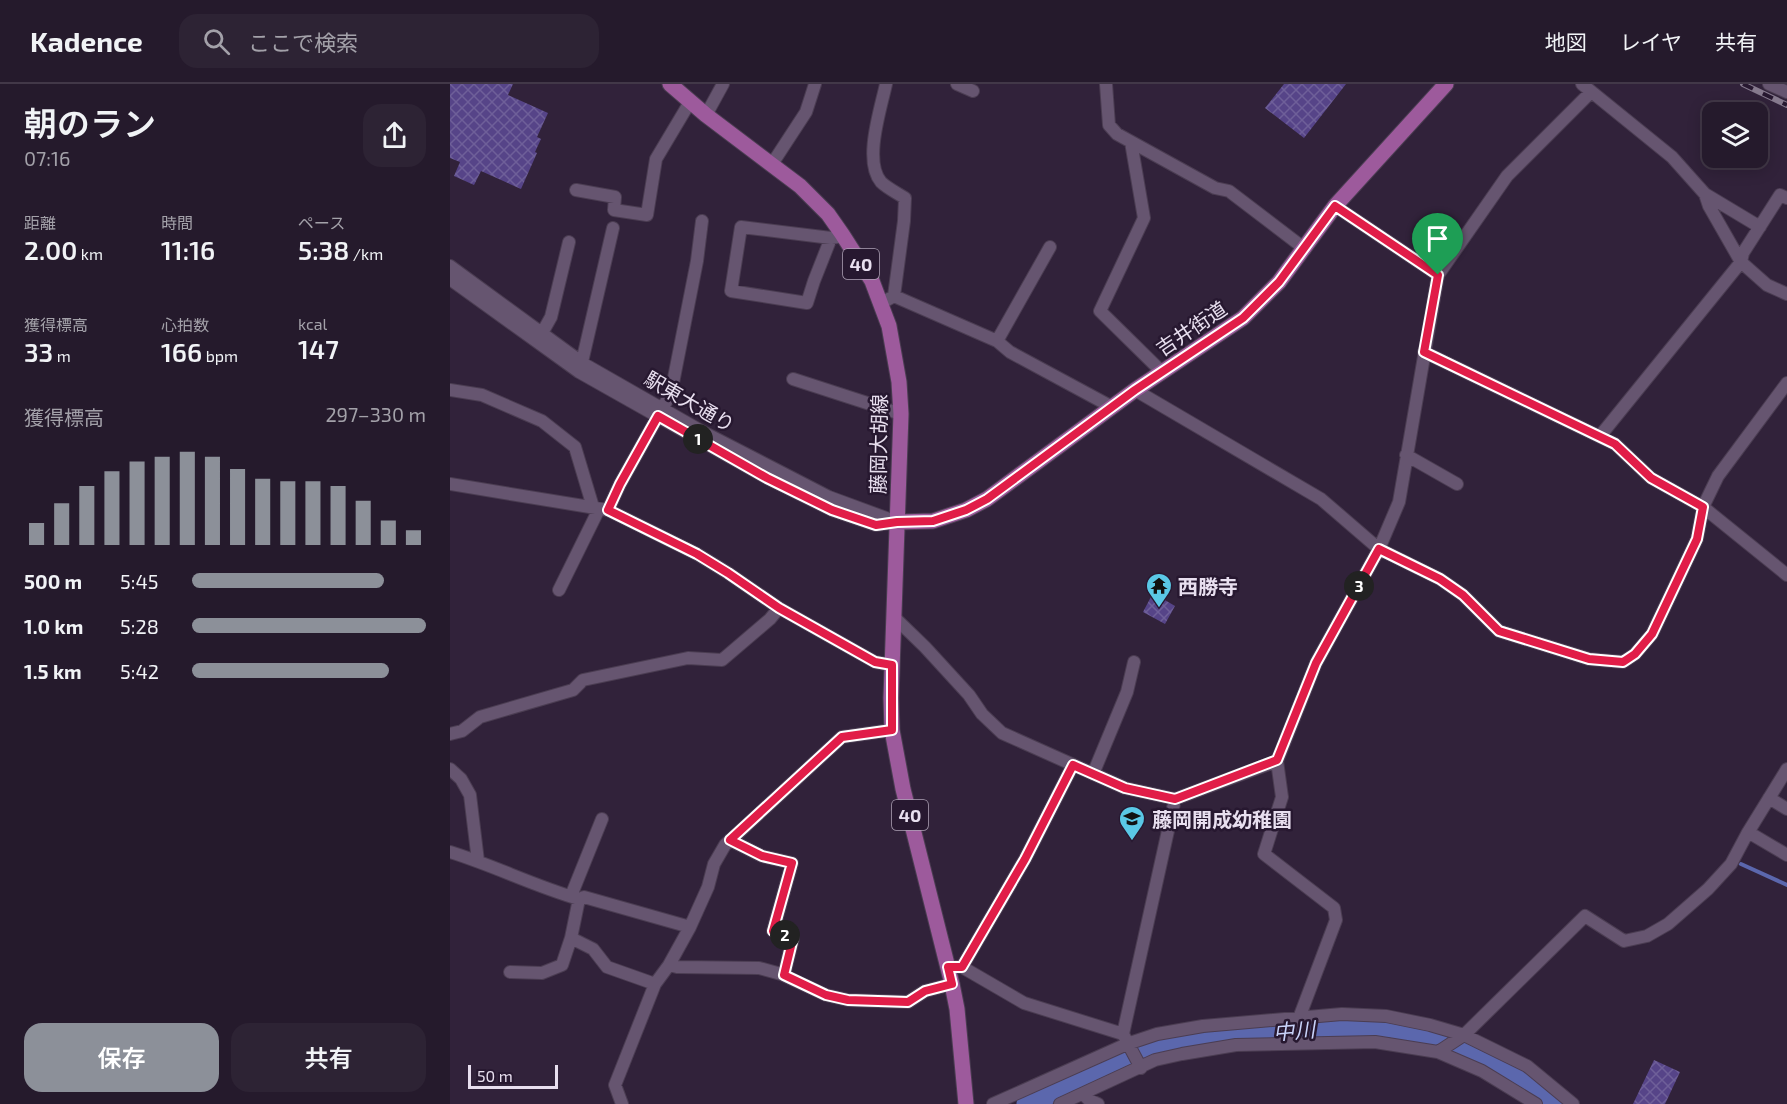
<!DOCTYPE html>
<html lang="ja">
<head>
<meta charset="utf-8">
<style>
  :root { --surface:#251a2c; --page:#2d2334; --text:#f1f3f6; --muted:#a3a1a9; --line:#423848; --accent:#8c9099 }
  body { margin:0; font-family:"Exo 2","Noto Sans JP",sans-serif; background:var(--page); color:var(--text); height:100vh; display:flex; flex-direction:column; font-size:22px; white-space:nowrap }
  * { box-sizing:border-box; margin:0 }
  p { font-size:20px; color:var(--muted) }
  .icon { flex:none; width:33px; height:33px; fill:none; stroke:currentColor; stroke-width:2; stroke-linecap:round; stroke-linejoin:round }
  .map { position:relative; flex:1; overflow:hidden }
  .panel { display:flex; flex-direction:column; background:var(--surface); width:450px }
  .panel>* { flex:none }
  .fabs { position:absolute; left:1252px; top:18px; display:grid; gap:12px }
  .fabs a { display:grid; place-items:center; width:66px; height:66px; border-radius:12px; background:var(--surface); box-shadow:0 3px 15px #0003,0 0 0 2px var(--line); font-size:30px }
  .scale { position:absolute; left:18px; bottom:15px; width:90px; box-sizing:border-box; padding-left:6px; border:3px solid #e8dfef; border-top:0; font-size:16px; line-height:21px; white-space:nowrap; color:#e8dfef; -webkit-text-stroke:4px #271830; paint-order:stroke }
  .pin { position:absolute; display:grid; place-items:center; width:51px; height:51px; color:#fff; margin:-62px -26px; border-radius:50% 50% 50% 0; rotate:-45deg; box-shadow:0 0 6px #0007 }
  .pin .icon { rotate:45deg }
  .km { position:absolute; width:30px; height:30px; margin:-15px; border-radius:50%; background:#222; color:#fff; font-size:16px; line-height:30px; text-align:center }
  .round { display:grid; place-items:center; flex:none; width:63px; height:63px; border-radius:18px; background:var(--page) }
  .headline { display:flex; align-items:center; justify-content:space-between; height:102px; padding:0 24px }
  h1 { font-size:33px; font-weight:600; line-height:45px }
  .stats { display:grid; grid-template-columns:repeat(3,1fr); gap:9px; height:102px; padding:6px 24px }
  .stats div { display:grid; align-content:center }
  .stats b { font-size:26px; font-weight:600 }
  .stats small { font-size:16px; font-weight:400 }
  .stats p { font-size:16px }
  .chart { height:168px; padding:12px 24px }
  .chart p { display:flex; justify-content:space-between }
  .chart svg { width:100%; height:108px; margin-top:6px; stroke:var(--accent); stroke-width:6 }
  .primary-button { display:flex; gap:12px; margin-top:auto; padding:12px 24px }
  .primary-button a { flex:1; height:69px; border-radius:18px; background:var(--accent); color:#fff; font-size:24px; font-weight:600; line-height:69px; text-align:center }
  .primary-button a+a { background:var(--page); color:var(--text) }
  ul { padding:0 24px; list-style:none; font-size:20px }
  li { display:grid; grid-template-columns:96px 72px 1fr; align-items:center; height:45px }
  li i { height:15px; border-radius:8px; background:var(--accent) }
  header { display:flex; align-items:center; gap:36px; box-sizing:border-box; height:84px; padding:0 30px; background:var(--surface); border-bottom:2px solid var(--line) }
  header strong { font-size:28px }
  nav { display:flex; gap:33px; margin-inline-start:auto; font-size:21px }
  .search { width:420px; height:54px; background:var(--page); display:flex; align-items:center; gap:15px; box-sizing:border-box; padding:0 21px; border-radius:18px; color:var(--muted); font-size:22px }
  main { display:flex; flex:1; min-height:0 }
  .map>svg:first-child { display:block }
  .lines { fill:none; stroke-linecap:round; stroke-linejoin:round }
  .stream { stroke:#5b67ad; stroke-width:4 }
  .river { stroke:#5b67ad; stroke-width:21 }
  .building { fill:url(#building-cross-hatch) }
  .minor-casing { stroke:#4b3d52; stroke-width:14 }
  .major-casing { stroke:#4b3d52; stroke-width:17 }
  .minor { stroke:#665570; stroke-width:12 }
  .major { stroke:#9d5a9c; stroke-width:15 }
  .rail-casing { stroke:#867a8e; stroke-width:6 }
  .rail { stroke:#271830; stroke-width:4; stroke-dasharray:11; stroke-linecap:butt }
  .route-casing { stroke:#fff; stroke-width:12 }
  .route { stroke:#e11d48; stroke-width:8 }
  .labels { text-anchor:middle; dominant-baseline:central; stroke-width:5; stroke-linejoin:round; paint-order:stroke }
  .shield { fill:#271830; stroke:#aea3b6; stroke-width:1.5 }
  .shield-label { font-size:18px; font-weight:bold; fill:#e8dfef }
  .street-label { font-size:20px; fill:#e8dfef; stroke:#271830 }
  .poi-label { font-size:20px; font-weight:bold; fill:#e8dfef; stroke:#271830; text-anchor:start }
  .water-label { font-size:21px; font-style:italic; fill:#c9d3fa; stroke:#271830 }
</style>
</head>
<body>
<header>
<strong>Kadence</strong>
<div class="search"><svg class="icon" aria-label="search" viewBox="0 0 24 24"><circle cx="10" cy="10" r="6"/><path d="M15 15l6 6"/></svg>ここで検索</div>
<nav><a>地図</a><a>レイヤ</a><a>共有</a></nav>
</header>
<main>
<section class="panel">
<div class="headline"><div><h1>朝のラン</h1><p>07:16</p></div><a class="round"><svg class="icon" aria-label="share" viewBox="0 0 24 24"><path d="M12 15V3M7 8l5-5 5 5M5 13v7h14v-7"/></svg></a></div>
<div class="stats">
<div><p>距離</p><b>2.00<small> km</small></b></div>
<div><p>時間</p><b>11:16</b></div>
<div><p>ペース</p><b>5:38<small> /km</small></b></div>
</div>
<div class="stats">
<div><p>獲得標高</p><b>33<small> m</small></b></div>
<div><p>心拍数</p><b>166<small> bpm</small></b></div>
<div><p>kcal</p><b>147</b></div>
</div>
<div class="chart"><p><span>獲得標高</span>297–330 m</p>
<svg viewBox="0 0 160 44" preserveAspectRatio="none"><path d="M5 44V35M15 44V27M25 44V20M35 44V14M45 44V10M55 44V8M65 44V6M75 44V8M85 44V13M95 44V17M105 44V18M115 44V18M125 44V20M135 44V26M145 44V34M155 44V38"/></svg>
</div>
<ul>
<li><b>500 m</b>5:45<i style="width:82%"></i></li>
<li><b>1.0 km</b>5:28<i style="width:100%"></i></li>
<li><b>1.5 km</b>5:42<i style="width:84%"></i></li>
</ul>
<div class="primary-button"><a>保存</a><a>共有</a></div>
</section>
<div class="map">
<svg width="1337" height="1020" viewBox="0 0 1337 1020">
  <defs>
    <pattern id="building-cross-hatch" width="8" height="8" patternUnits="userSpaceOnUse" patternTransform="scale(1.5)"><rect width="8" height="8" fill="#564488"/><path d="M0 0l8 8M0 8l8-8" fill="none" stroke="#6e5f99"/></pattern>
  </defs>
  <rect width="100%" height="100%" fill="#31223a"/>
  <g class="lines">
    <path class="stream" d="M1291,780L1337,801"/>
    <path class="river" d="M577,1020L658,983L736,956L792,948L894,942L939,943L986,952L1049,982L1074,997L1105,1020"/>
  </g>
  <path class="building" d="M0,0H63L58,11L98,29L87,53L91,55L85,68L87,69L71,105L31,87L24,101L4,92L10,78L0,74Z
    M834,0H896L854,54L815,24Z
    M703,509L725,522L715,540L693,528Z
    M1204,976L1230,988L1215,1020H1183Z"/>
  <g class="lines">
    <defs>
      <path id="minor" d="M436,0C431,24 413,77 431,98C437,104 447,109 455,114L454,137L444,212L437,216
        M507,0L523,7
        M656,0L659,41L667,50L765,104L779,107L855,165
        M1132,0L1222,73L1255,110L1259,122L1291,178L1317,201L1337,210
        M1319,0L1337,8
        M256,31L273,0
        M681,58L694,134L650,227L712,288
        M322,80L356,28L365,0
        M126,106L165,113L164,126L197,131L206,75L240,18
        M1255,110L1310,143
        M885,122L988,191
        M381,154L364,197L357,219L281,207L291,143L381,154L393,152
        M0,182L134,280L253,348L379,413L447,438
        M0,195L129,288L317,394L382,426L426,441L446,438
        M444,212L547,257L560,268L662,323
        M92,249L101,233L119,158
        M547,257L600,163
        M974,268L1165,360L1201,394L1253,423L1337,491
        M132,278L163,144
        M343,295L451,330
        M0,306L32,311L92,337L125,363L143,423
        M685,306L871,415L929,465L990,495L1013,511L1049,547L1139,575L1173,578L1185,570L1202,550L1247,455L1253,423L1268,392L1337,299
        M1150,352L1291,178L1293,169L1330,111L1337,114
        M956,371L1007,400
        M0,400L158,426L247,470L278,489L329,524L425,578L442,581
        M158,426L170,400L221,309L247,177L252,137
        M109,506L149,425
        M444,533L475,563L519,611L532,630L552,649L675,704L725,715L827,677L866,579L929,465L949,418L988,191L1057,92L1141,8
        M0,650L12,647L30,633L123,606L133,596L238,574L272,576L320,535L329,524
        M827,677L832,713L814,770L884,824L886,836L840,958
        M0,685L11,695L20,711L28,777
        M643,690L677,608L684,578
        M1319,714L1337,725
        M1298,748L1337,771
        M280,756L312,772L342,779L323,847L343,854L334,891
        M0,768C45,782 84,802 129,815L134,813L240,843
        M121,812L152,735
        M121,854L143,865L157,883L205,900
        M219,881L227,883L309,884L331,890L376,911L398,916L458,918L475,907L502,900
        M505,883H512L574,919L673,950L691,984
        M512,883L575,775L623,681
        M60,888L92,889L112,881L121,854L129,815
        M673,950L725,715
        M988,968L1014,951L1135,832L1174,857L1197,852L1218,840L1258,805L1281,780L1297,750L1337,685
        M633,1010L639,1016L648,1020
        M172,1020L165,1001L205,900L219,881L240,843L258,803L264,780L275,761L392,653L442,646
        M543,1020L677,960L707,950L753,942L892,930L936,932L980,941L1014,951L1077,982L1123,1020
        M610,1020L705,976L732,970L786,961L925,958L988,968L1032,987L1086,1020"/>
      <path id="major" d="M220,0L256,31L350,102L378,130L392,150L422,197L439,242L449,298L451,330L441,614L442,646L453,705L502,900L507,925L516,1020
        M447,438L483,437L516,426L537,415L685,306L793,234L829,198L885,122L996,0"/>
    </defs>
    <use href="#minor" class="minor-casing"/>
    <use href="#major" class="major-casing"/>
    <use href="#minor" class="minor"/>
    <use href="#major" class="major"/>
    <defs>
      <path id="rail" d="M1293,0L1337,21"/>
    </defs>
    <use href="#rail" class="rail-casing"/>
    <use href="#rail" class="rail"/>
  </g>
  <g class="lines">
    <defs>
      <path id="route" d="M885,122L988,191L974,268L1165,360L1201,394L1253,423L1247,455L1202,550L1185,570L1173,578L1139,575L1049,547L1013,511L990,495L929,465L866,579L827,676L725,715L675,704L623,681L575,775L512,883H498L502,900L475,907L458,918L398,916L376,911L334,891L343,854L323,847L342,779L312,772L280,756L392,653L442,646V581L425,578L329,524L278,489L247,470L158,426L170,400L208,332L317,394L382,426L426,441L447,438L483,437L516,426L537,415L685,306L793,234L829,198Z"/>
    </defs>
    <use href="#route" class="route-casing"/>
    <use href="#route" class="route"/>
  </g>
  <defs>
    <symbol id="temple-pin" viewBox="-11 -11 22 30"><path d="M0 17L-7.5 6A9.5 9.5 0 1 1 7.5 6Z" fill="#5ac8e6" stroke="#271830"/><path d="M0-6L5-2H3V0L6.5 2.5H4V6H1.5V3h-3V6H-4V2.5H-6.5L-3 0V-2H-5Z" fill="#111"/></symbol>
    <symbol id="school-pin" viewBox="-11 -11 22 30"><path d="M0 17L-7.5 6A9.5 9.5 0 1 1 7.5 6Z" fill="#5ac8e6" stroke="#271830"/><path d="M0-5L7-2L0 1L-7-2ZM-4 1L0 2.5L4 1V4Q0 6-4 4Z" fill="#111"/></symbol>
  </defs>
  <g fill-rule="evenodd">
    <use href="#temple-pin" x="694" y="487" width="30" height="40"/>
    <use href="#school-pin" x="667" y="720" width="30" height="40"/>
  </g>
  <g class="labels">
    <g class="shield">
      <rect x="393" y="165" width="36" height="30" rx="4.5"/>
      <rect x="442" y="716" width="36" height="30" rx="4.5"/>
    </g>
    <g class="shield-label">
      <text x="411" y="180">40</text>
      <text x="460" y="731">40</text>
    </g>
    <g class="street-label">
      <text transform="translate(741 244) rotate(-34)">吉井街道</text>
      <text transform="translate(240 317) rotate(30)">駅東大通り</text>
      <text transform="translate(428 360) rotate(-89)">藤岡大胡線</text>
    </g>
    <g class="poi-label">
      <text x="728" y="502">西勝寺</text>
      <text x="702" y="735">藤岡開成幼稚園</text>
    </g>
    <g class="water-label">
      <text transform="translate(844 946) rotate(-5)">中川</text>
    </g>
  </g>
</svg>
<div class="fabs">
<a><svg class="icon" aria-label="layers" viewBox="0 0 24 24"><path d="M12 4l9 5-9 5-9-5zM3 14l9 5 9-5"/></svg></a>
</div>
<div class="scale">50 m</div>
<div class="pin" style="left:988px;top:191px;background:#1e9e55"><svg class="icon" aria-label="arrive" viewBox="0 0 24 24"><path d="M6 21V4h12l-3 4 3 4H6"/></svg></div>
<b class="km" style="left:248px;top:355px">1</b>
<b class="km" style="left:335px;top:851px">2</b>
<b class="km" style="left:909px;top:502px">3</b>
</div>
</main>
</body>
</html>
